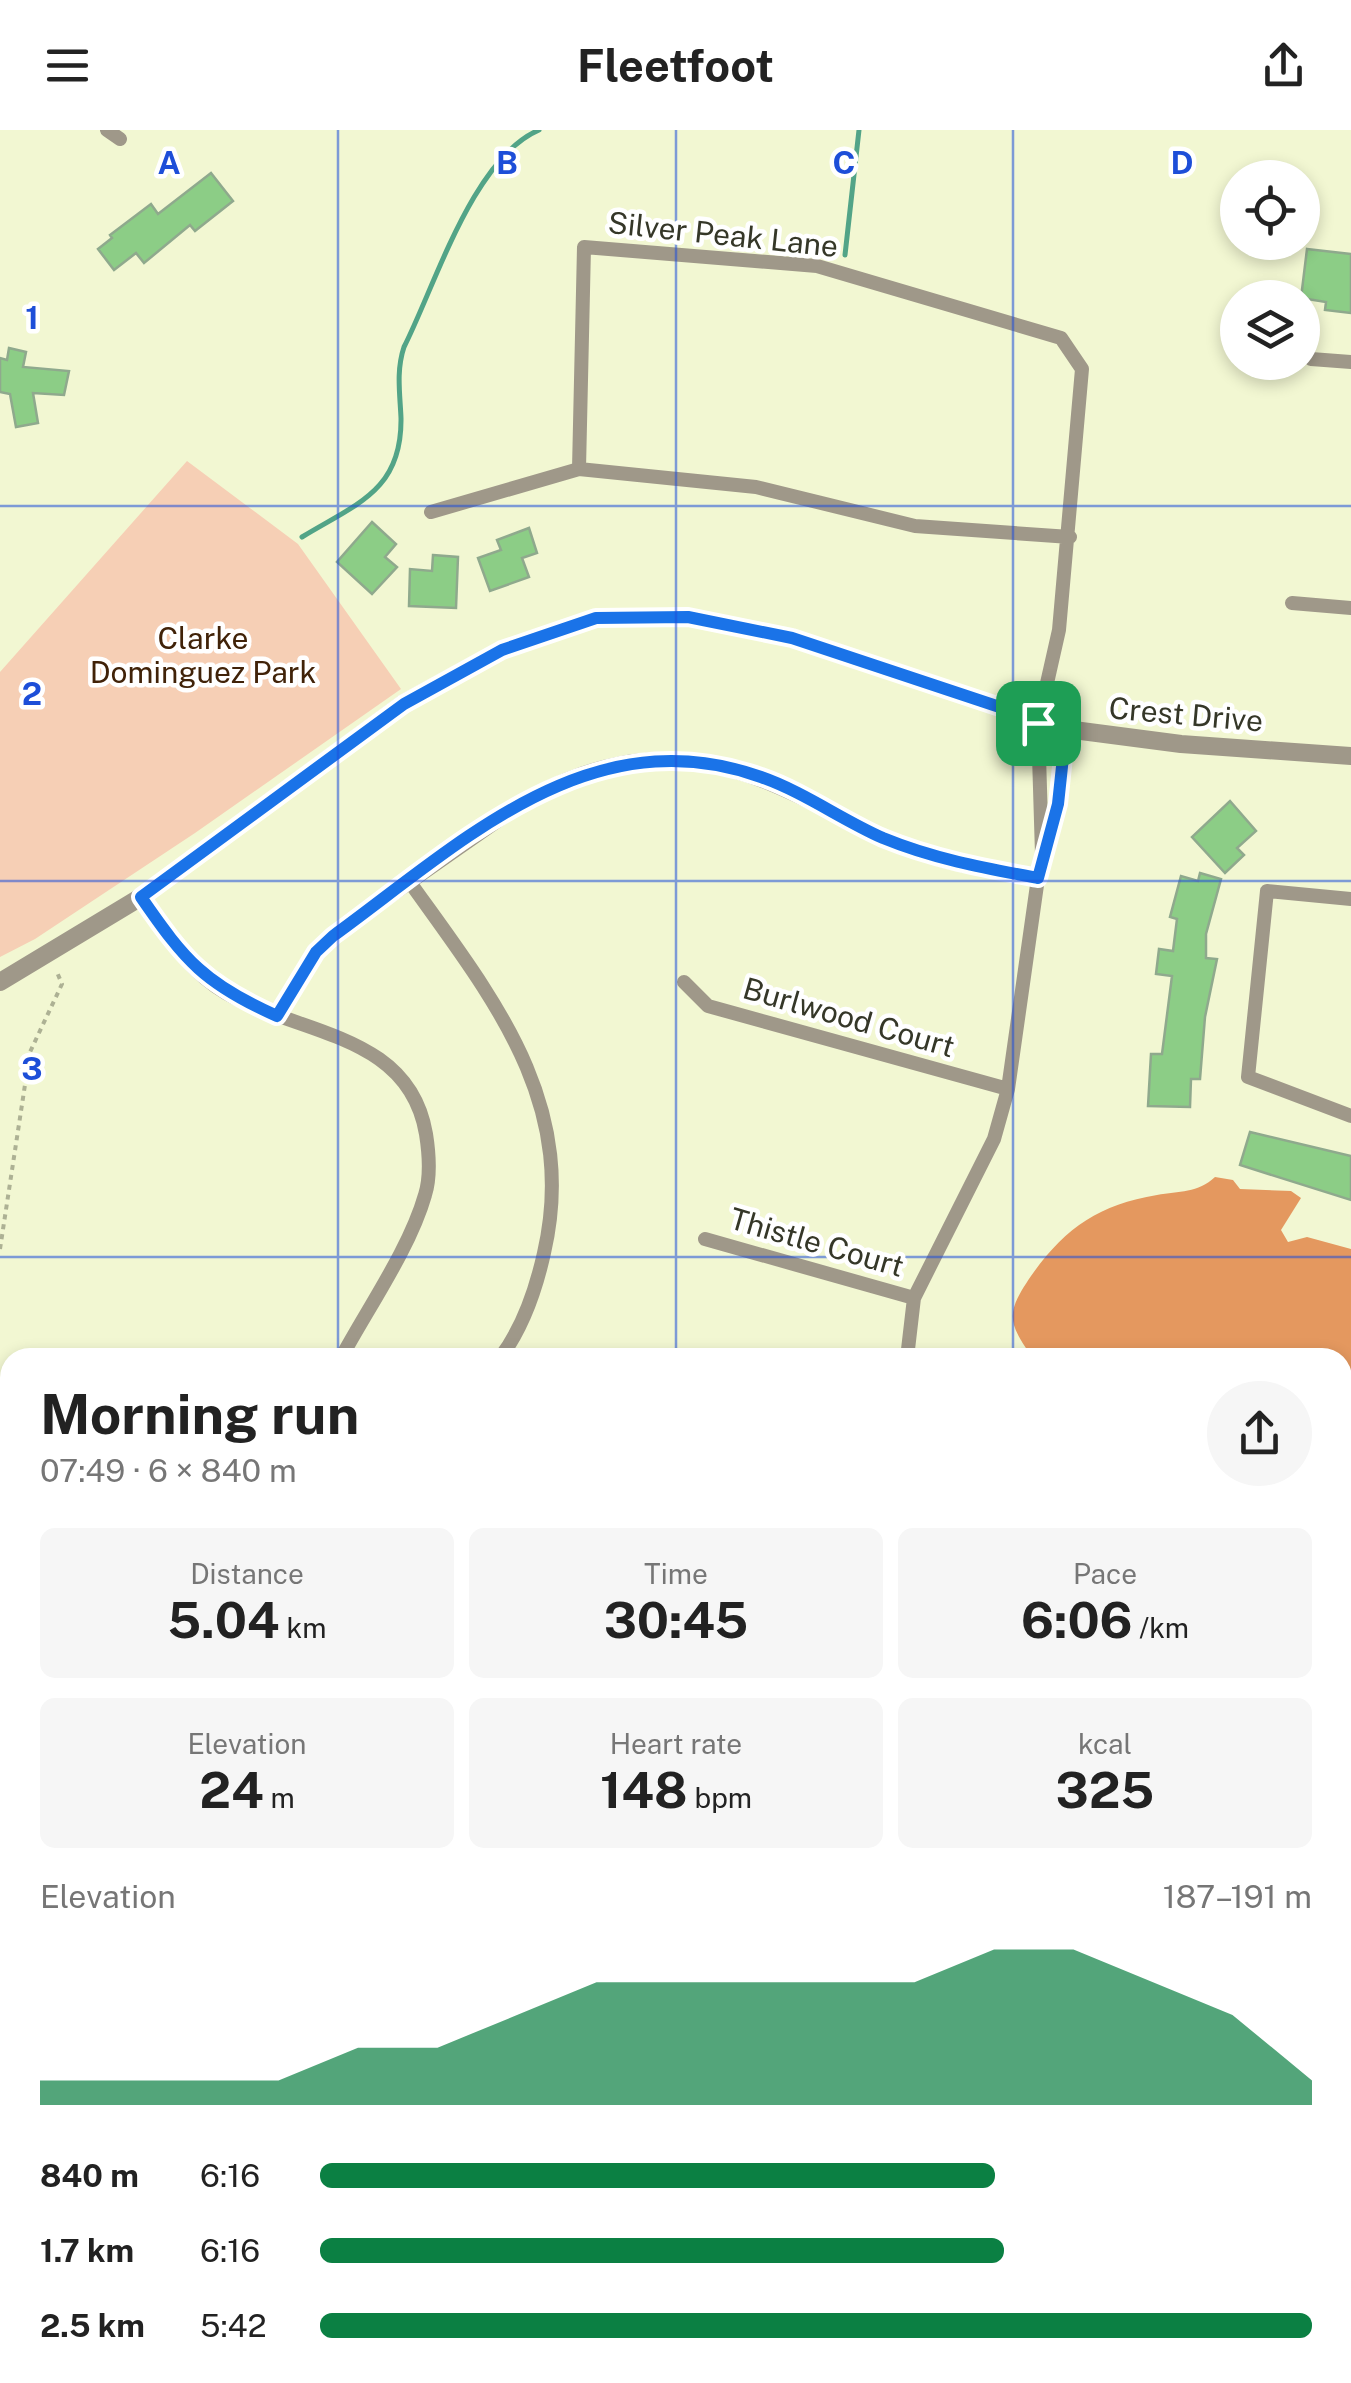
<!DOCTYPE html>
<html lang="en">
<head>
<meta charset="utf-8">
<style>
  :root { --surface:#fff; --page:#f6f6f6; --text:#222; --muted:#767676; --accent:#0b8043 }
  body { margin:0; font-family:"Public Sans",sans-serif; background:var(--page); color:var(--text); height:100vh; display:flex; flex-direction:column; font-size:38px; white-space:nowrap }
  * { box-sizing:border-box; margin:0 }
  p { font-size:32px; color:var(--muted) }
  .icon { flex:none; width:55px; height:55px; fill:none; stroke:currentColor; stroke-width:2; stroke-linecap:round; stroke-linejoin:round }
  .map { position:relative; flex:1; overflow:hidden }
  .drawer { position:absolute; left:0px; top:1218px; width:1352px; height:1038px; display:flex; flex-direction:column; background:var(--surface); border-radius:30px 30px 0 0; box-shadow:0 5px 15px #0003 }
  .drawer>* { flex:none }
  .controls { position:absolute; left:1220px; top:30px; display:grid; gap:20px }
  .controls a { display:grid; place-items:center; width:100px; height:100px; border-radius:50%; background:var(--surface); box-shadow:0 5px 15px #0003; font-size:50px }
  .pin { position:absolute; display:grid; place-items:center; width:85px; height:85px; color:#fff; margin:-42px; border-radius:20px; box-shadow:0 5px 15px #0006 }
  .round { display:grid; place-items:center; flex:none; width:105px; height:105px; border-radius:52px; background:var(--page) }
  .overview { display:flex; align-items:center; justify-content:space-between; height:170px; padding:0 40px }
  h1 { font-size:55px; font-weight:700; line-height:75px }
  .metrics { display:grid; grid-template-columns:repeat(3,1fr); gap:15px; height:170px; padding:10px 40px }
  .metrics div { display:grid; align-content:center; border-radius:15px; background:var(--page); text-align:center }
  .metrics b { font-size:50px; font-weight:700 }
  .metrics small { font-size:28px; font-weight:400 }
  .metrics p { font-size:28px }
  .chart { height:280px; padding:20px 40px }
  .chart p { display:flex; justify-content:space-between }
  .chart svg { width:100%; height:180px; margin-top:10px; fill:var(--accent); opacity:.7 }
  ul { padding:0 40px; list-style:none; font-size:32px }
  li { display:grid; grid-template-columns:160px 120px 1fr; align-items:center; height:75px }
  li i { height:25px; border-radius:12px; background:var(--accent) }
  header { display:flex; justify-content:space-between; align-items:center; height:130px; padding:0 40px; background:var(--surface); font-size:45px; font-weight:700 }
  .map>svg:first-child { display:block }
  .built { fill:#ebf1c3 }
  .green { fill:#f6cfb5 }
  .forest { fill:#e4985f }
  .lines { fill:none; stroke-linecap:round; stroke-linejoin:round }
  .stream { stroke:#52a487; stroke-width:5 }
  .building { fill:#8ccd86; stroke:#8fa98d; stroke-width:2.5 }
  .path { stroke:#adb194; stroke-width:4; stroke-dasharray:5 5; stroke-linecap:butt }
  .service { stroke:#9f9889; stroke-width:8 }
  .minor { stroke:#9f9889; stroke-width:14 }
  .tertiary { stroke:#9f9889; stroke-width:18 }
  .route-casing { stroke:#fff; stroke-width:20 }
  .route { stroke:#1a73e8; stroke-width:12 }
  .grid { fill:none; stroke:#1d4ed8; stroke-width:2.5; stroke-opacity:0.55 }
  .labels { text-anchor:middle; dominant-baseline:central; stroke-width:9; stroke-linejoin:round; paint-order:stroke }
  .street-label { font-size:30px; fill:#353728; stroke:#fff }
  .park-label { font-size:30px; fill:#402208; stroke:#fff }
  .grid-label { font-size:32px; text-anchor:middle; font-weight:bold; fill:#1d4ed8; stroke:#fff; stroke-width:9; stroke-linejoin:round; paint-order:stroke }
</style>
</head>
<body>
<header><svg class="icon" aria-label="menu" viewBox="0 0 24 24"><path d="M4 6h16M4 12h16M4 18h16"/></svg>Fleetfoot<svg class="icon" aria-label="share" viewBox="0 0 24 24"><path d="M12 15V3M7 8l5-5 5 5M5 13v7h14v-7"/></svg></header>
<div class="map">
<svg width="1351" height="2253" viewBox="0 0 1351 2253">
  <rect width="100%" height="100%" fill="#f2f7d2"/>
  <path class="built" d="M1351,1645V2253H687V2245H1342V1653Z"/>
  <path class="green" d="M187,331L298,414L401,559L195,703L35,809L0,827V542Z
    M1351,1665V1788H1343L1342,1671Z
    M732,2245H984L993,2253H734Z
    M1003,2245H1150L1142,2253H1015Z"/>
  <path class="forest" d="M1215,1047L1233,1050L1240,1059L1291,1061L1301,1068L1281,1100L1288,1112L1307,1107L1351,1119V1665L1343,1671L1342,1228L1032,1227C1007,1191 1006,1183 1031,1146C1065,1098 1098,1075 1157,1065C1179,1061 1198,1063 1215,1047Z"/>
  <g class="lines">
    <path class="stream" d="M845,125L859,0
      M302,407C356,374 402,361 401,288C400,264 396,241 404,217C435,156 473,28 539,0
      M1342,1709L1351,1699
      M624,2245L633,2253"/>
  </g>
  <path class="building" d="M211,43L233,71L195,101L190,95L144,133L136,123L114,140L98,119L112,108L110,105L151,74L158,84Z
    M1307,119L1351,124V183L1325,180L1326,172L1301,168Z
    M9,218L26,222L23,237L69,241L64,265L33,263L38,293L16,297L10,264L0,262V228L7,230Z
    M372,392L396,414L385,427L397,437L372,464L337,432Z
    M529,398L537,423L522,428L529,447L490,461L478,428L501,420L497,410Z
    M433,425L458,427L456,478L409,476L410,439L432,441Z
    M1230,671L1256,701L1237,718L1244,725L1225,743L1192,707Z
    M1200,743L1221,749L1206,804V828L1217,829L1205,887L1200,949H1191L1190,977L1148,976L1151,924H1162L1172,846L1156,844L1159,819L1173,821L1177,789L1170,787L1181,746L1198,751Z
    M1250,1002L1351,1026V1070L1240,1035Z"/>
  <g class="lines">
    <path class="path" d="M0,1119L30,922L62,854L56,840
      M0,1915L10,1918
      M1342,2047L1351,2038
      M723,2245L726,2253
      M993,2245L1003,2253
      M1175,2245L1181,2253
      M1206,2245L1212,2251L1217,2245
      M193,2253V2245
      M1153,2253L1161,2245"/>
    <path class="service" d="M1342,2218L1346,2214L1351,2219
      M1310,2253L1317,2245"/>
    <path class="minor" d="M107,0L120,9
      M1311,229L1351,232
      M579,339L584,117L817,136L1061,208L1082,239L1059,500L1038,593L1042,724
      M431,382L579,339L756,357L915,396L1070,407
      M1292,473L1351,478
      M409,751C491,866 579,971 544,1123C536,1159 522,1199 500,1228
      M141,767C165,802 188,842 226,863C300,905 409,903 426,1004C429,1023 431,1046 425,1065C410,1118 368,1178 341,1228
      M1351,769L1267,761L1248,947L1351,986
      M684,852L708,876L1008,959
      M277,886L316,822L333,806L536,664C693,581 779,666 918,722C955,737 998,741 1038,748
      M705,1109L914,1168
      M907,1228L914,1168L994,1009L1008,959L1038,748L1058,674L1066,599
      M0,1683L10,1684
      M413,2245L422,2253
      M541,2253L544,2245"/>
    <path class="tertiary" d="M0,852L141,767L403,574L502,520L596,488L688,487L791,508L1066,599L1181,614L1351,626"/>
  </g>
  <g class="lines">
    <defs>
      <path id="route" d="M688,487L792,508L1066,599L1058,674L1038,748C984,738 934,729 883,708C842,690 804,662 761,647C590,586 461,713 333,806L316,822L277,886C205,854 185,831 141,767L404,574L502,520L596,488Z"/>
    </defs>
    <use href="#route" class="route-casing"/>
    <use href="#route" class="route"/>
  </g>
  <path class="grid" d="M338,0V1228M676,0V1228M1013,0V1228M0,376H1351M0,751H1351M0,1127H1351M0,1502H10M1342,1502H1351M0,1878H10M1342,1878H1351M338,2245V2253M676,2245V2253M1013,2245V2253"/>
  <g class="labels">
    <g class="street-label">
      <text transform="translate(723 104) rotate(6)">Silver Peak Lane</text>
      <text transform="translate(1186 584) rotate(5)">Crest Drive</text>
      <text transform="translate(849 887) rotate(16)">Burlwood Court</text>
      <text transform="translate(817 1112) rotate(16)">Thistle Court</text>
    </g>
    <g class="park-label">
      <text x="203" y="508">Clarke<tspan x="203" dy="34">Dominguez Park</tspan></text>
    </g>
  </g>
  <g class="grid-label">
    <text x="169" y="44">A</text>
    <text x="507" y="44">B</text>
    <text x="844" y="44">C</text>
    <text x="1182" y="44">D</text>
    <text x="32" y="199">1</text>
    <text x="32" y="575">2</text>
    <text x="32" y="950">3</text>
  </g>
</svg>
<div class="controls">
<a><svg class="icon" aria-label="locate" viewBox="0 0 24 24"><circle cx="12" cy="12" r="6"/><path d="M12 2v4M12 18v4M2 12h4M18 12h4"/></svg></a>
<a><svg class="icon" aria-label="layers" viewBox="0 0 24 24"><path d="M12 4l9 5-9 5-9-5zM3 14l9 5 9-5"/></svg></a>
</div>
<div class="pin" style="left:1038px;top:593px;background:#1e9e55"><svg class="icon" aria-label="arrive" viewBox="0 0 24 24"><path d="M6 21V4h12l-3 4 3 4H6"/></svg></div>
<section class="drawer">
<div class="overview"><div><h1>Morning run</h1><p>07:49 · 6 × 840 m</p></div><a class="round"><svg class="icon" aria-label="share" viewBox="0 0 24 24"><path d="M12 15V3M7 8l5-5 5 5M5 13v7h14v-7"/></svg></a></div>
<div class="metrics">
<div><p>Distance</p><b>5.04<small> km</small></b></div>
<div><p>Time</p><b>30:45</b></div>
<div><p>Pace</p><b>6:06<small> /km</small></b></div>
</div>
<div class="metrics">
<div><p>Elevation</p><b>24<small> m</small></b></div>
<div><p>Heart rate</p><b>148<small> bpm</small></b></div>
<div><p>kcal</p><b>325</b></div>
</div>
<div class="chart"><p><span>Elevation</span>187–191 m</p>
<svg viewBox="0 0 160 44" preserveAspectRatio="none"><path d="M0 44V38L10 38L20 38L30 38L40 30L50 30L60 22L70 14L80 14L90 14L100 14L110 14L120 6L130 6L140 14L150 22L160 38V44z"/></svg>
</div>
<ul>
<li><b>840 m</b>6:16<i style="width:68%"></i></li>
<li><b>1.7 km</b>6:16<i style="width:69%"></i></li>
<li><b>2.5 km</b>5:42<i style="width:100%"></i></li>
</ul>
</section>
</div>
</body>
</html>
